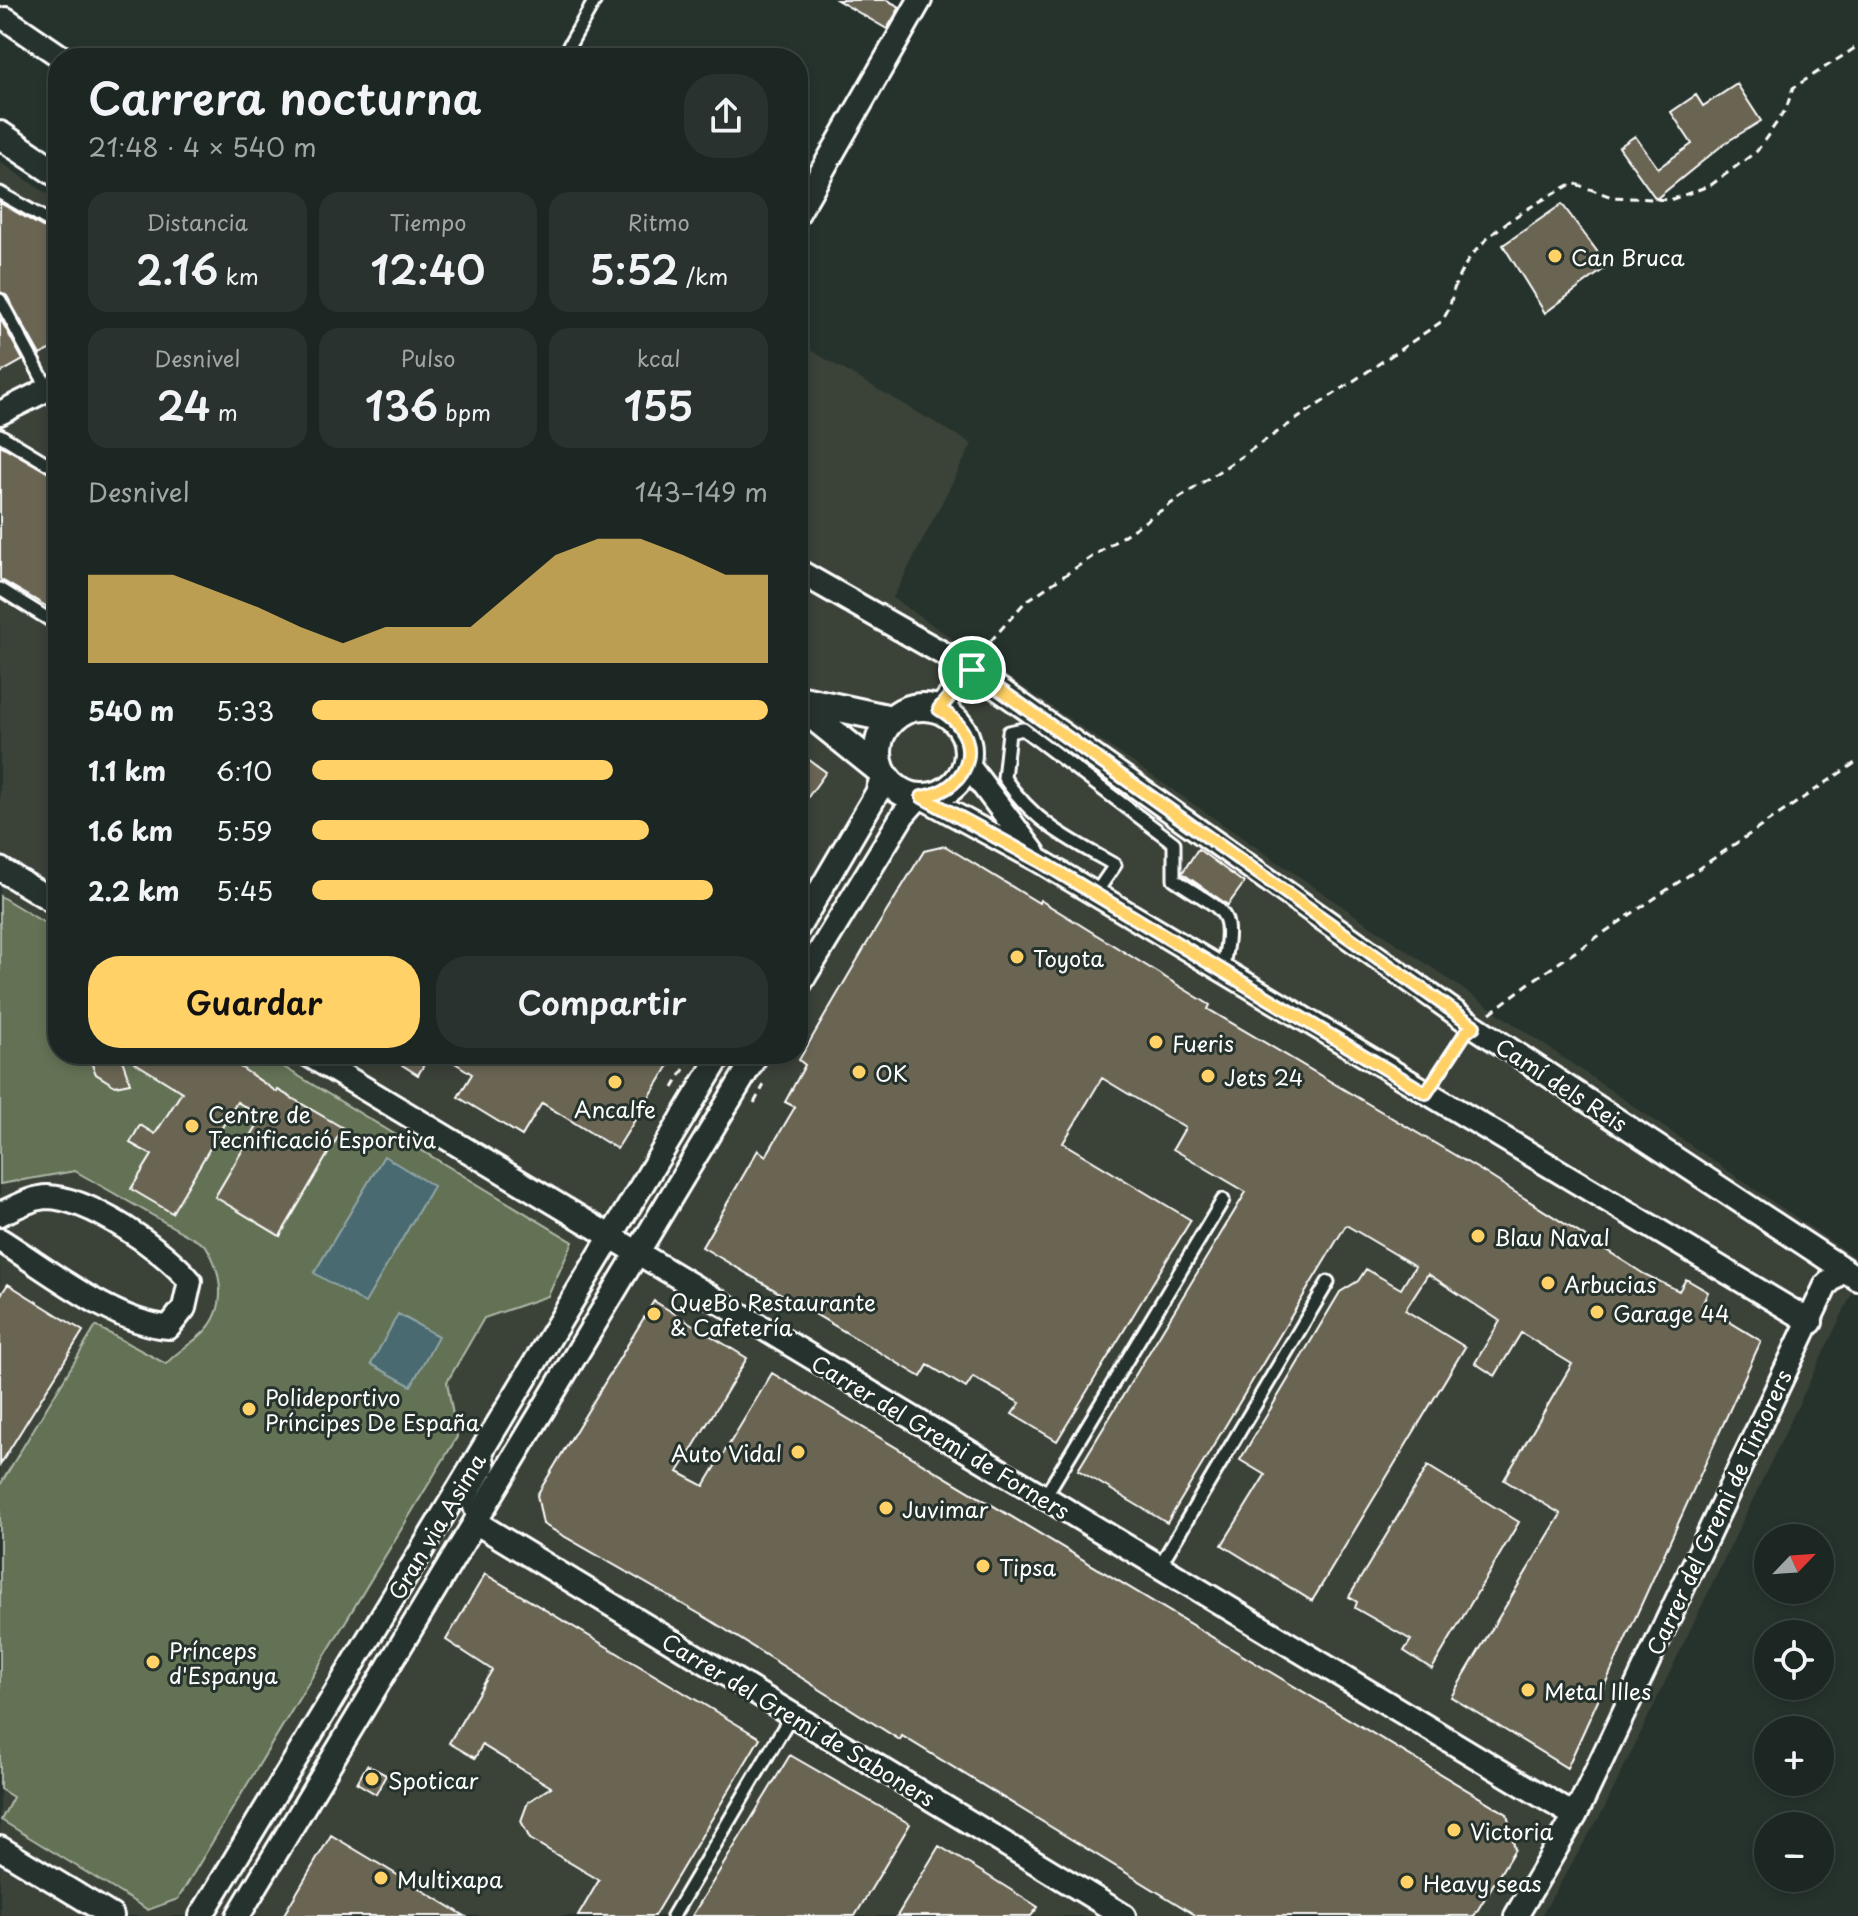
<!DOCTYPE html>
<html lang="es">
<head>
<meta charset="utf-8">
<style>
  :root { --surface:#1c2622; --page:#29322f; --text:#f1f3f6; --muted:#a0a5a5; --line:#3a4340; --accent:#ffd166 }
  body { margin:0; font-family:"Playpen Sans",sans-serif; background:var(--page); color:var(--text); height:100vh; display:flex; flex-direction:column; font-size:30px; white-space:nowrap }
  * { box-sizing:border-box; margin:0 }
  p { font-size:26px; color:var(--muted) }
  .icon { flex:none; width:44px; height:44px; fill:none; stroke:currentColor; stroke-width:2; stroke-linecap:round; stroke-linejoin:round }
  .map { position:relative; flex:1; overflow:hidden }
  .panel { position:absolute; left:48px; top:48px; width:760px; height:1016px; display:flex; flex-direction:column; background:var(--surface); border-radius:32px; box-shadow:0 4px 12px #0003,0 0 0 2px var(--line) }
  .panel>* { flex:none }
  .needle { width:52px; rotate:65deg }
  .buttons { position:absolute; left:1754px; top:1524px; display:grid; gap:16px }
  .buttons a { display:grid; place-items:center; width:80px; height:80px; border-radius:50%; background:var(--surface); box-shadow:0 4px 12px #0003,0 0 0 2px var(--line); font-size:40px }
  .pin { position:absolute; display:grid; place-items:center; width:68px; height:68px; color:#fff; margin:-34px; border:4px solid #fff; border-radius:50%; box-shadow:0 2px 8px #0007 }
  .round { display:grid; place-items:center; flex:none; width:84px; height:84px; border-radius:32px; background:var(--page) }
  .head { display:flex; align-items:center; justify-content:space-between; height:136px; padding:0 40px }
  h1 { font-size:44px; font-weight:600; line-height:60px }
  .figures { display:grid; grid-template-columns:repeat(3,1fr); gap:12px; height:136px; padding:8px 40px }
  .figures div { display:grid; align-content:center; border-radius:20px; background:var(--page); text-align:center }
  .figures b { font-size:40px; font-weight:600 }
  .figures small { font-size:22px; font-weight:400 }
  .figures p { font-size:22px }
  .chart { height:224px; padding:16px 40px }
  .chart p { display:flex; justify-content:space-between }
  .chart svg { width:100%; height:144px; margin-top:8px; fill:var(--accent); opacity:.7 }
  .action { display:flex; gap:16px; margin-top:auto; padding:16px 40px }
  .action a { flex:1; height:92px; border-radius:32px; background:var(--accent); color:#111; font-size:32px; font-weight:600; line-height:92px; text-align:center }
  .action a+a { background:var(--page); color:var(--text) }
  ul { padding:0 40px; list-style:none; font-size:26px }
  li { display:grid; grid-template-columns:128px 96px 1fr; align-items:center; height:60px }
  li i { height:20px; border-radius:10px; background:var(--accent) }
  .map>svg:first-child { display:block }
  .built { fill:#3b4238 }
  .green { fill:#637254; stroke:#b1b8aa; stroke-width:2 }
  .water { fill:#496a6f; stroke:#92a6a9; stroke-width:2 }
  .building { fill:#6b6553; stroke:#fff; stroke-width:2 }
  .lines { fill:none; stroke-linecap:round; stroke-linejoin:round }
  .service-casing { stroke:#fff; stroke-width:17 }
  .minor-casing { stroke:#fff; stroke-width:28 }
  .tertiary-casing { stroke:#fff; stroke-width:32 }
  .path { stroke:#fff; stroke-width:3; stroke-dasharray:8 6; stroke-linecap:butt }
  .service { stroke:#26332d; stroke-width:11 }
  .minor { stroke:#26332d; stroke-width:22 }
  .tertiary { stroke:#26332d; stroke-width:26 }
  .route-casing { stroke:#fff; stroke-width:16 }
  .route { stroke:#ffd166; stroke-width:10 }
  .poi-dot { fill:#ffd166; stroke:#26332d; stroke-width:3 }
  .labels { text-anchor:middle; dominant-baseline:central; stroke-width:6; stroke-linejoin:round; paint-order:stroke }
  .poi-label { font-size:22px; fill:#fff; stroke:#26332d; text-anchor:start }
  .street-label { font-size:22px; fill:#fff; stroke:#26332d }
</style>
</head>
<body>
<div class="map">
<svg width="1858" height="1916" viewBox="0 0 1858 1916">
  <rect width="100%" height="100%" fill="#26332d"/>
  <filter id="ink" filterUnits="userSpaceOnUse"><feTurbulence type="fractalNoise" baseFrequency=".0125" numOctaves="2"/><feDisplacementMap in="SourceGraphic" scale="16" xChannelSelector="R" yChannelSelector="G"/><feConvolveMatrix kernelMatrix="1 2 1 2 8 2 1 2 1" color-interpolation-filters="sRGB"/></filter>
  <g filter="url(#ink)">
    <path class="built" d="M0,162L58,201V1054H798V343L972,444L893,598L1858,1260V1281L1604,1809L1541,1916H0Z"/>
    <path class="green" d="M0,896L58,931V1054H262L573,1242L548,1296L484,1318L447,1382L457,1437L178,1899L148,1910L1,1820L13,1797L0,1789V1485L96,1326L166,1364C178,1350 194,1343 206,1330C228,1306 221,1270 206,1246L75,1171L0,1184Z"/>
    <path class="water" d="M384,1156L433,1186L365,1303L314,1273Z
      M398,1314L438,1336L411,1386L371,1364Z"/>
    <path class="building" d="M837,0H887L900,7L887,29Z
      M1737,84L1761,121L1725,143L1656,199L1619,147L1635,136L1658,168L1692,144L1671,112L1696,95L1703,106Z
      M0,203L58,236V345L40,355L7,296L0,292Z
      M1562,204L1608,266L1545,313L1503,245Z
      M0,318L23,360L0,373Z
      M0,445L58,478V613L0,579Z
      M798,752L826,772L798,811Z
      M945,846L1039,903L1040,900L1210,1005L1208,1009L1480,1170L1644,1274L1679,1291L1686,1279L1708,1292L1702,1305L1761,1341L1567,1768L1451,1697L1561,1514L1504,1480L1572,1364L1521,1333L1495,1376L1475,1363L1500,1321L1428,1274L1405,1310L1465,1347L1312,1601L1222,1545L1265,1475L1240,1460L1340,1292L1358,1281L1366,1269L1401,1289L1415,1266L1346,1225L1167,1523L1078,1470L1246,1192L1173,1149L1185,1128L1102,1078L1063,1143L1191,1220L1057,1441L1012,1414L1020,1403L973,1377L966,1388L928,1365L921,1377L702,1247L758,1150L766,1156L795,1107L785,1102L805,1065L799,1060L866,945L924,851Z
      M1198,849L1244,883L1228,905L1182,873Z
      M96,1054H120L130,1083L115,1086L96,1074L91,1062Z
      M121,1054H195L201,1058L221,1054L277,1092L278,1090L343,1128L280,1236L215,1197L262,1117L237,1102L172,1213L131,1189L152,1155L130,1143L140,1125L155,1134L182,1092Z
      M385,1054H430L418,1075Z
      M441,1054H676L617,1149L542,1103L522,1136L458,1097L472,1074Z
      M8,1284L83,1331L0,1465V1296Z
      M654,1301L747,1358L678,1472L704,1486L772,1373L1507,1814L1515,1849L1474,1916H1197L902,1736L900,1740L710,1620L543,1524L537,1495Z
      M1428,1466L1519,1522L1432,1669L1404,1651L1411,1640L1355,1608L1357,1602L1349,1597Z
      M485,1574L760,1738L654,1916H578L599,1880L530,1839L521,1821L528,1802L551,1787L482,1745L475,1758L449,1743L492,1670L446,1640Z
      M790,1755L910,1824L855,1916H692Z
      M367,1765L386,1775L376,1794L357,1783Z
      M331,1835L371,1859L465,1916H283Z
      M939,1846L987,1875L1038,1907L1031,1916H897Z"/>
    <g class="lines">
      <defs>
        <path id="service" d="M562,58L595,0
          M0,193L58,226
          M0,300L48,389
          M0,435L58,470
          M0,589L58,625
          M1095,894L1115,865C1068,839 1035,823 1004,778L1009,732L1023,729L1174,843V879C1225,914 1236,905 1222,970
          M1044,1498L1223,1200
          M474,1521L468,1503L489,1466L486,1449
          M1159,1567L1328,1282
          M673,1916L792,1714"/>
        <path id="minor" d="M6,19L63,58
          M798,213L920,0
          M0,413L58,384
          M798,571L972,670
          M939,709L972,670L1474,1026L1843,1269
          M967,764L1034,853
          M922,797L1040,861L1811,1322
          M0,869L58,904
          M798,928L877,793L883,774
          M798,987L903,815L919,797
          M307,1054L1575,1816
          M0,1214C14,1208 33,1197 47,1197C90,1198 163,1249 190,1281L184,1308L169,1327C114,1324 47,1269 0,1240
          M475,1522L1124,1916
          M0,1848L112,1916
          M201,1916L721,1054
          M238,1916L757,1054
          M1516,1916L1575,1816L1826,1285L1843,1269L1858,1279"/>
        <path id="tertiary" d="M0,135L58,174
          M798,699L891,719
          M798,704L881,771
          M878 752a45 45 0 1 1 90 0a45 45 0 1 1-90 0Z"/>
      </defs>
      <use href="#service" class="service-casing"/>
      <use href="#minor" class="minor-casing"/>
      <use href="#tertiary" class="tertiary-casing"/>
      <path class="path" d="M981,652L1025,602L1441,322C1453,306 1450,299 1456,283C1476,233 1530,207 1573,183L1612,197L1670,200L1711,185L1757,151L1786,109L1793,88L1858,46
        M1490,1013L1532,981L1858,761
        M1437,1076L1461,1039
        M673,1088L691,1057
        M754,1103L764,1085"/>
      <use href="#service" class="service"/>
      <use href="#minor" class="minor"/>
      <use href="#tertiary" class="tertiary"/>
    </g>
  </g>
  <g class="lines" filter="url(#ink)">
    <defs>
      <path id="route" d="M972,670L1474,1026L1466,1032L1426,1093L1040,861L922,797C973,789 986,735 939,709Z"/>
    </defs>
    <use href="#route" class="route-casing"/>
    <use href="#route" class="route"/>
  </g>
  <g class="poi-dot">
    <circle cx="1555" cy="256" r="8"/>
    <circle cx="1017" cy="957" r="8"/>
    <circle cx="1156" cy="1042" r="8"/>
    <circle cx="859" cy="1072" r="8"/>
    <circle cx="1208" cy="1076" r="8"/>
    <circle cx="615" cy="1082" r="8"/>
    <circle cx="192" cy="1126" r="8"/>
    <circle cx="1478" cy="1236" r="8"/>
    <circle cx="1548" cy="1283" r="8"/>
    <circle cx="1597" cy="1312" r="8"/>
    <circle cx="654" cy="1314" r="8"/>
    <circle cx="249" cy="1409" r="8"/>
    <circle cx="798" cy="1452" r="8"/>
    <circle cx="886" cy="1508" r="8"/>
    <circle cx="983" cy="1566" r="8"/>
    <circle cx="153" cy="1662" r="8"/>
    <circle cx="1528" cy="1690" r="8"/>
    <circle cx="372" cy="1779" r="8"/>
    <circle cx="1454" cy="1830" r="8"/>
    <circle cx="381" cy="1878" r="8"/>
    <circle cx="1407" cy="1882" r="8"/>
  </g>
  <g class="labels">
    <g class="poi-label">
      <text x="1571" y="256">Can Bruca</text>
      <text x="1033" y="957">Toyota</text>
      <text x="1172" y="1042">Fueris</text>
      <text x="875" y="1072">OK</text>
      <text x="1224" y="1076">Jets 24</text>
      <text x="615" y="1108" text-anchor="middle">Ancalfe</text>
      <text x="208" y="1113">Centre de<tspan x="208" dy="25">Tecnificació Esportiva</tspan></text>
      <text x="1494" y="1236">Blau Naval</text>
      <text x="1564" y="1283">Arbucias</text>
      <text x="670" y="1301">QueBo Restaurante<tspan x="670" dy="25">&amp; Cafetería</tspan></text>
      <text x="1613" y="1312">Garage 44</text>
      <text x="265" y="1396">Polideportivo<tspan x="265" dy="25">Príncipes De España</tspan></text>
      <text x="782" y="1452" text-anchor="end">Auto Vidal</text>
      <text x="902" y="1508">Juvimar</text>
      <text x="999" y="1566">Tipsa</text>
      <text x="169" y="1649">Prínceps<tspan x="169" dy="25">d'Espanya</tspan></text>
      <text x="1544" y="1690">Metal Illes</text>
      <text x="388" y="1779">Spoticar</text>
      <text x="1470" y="1830">Victoria</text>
      <text x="397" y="1878">Multixapa</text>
      <text x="1423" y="1882">Heavy seas</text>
    </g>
    <g class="street-label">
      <text transform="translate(1562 1084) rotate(33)">Camí dels Reis</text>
      <text transform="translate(941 1436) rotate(31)">Carrer del Gremi de Forners</text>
      <text transform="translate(1718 1512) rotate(-65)">Carrer del Gremi de Tintorers</text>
      <text transform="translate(436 1526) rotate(-59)">Gran via Asima</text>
      <text transform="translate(799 1719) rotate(31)">Carrer del Gremi de Saboners</text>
    </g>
  </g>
</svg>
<div class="buttons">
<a><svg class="needle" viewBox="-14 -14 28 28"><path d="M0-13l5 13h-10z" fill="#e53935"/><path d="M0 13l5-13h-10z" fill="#a0a5a5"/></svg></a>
<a><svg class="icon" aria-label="locate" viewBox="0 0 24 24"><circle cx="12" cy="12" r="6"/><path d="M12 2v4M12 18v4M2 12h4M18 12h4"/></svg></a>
<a>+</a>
<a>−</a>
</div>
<div class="pin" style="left:972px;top:670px;background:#1e9e55"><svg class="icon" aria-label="arrive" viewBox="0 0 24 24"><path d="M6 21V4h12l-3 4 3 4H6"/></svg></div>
<section class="panel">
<div class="head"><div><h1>Carrera nocturna</h1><p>21:48 · 4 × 540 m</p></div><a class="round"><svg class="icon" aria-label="share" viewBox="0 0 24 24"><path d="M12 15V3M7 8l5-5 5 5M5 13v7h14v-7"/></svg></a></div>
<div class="figures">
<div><p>Distancia</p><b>2.16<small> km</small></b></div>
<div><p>Tiempo</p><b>12:40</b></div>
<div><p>Ritmo</p><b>5:52<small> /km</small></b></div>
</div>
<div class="figures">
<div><p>Desnivel</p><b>24<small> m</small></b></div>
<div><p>Pulso</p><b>136<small> bpm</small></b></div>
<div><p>kcal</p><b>155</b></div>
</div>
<div class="chart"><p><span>Desnivel</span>143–149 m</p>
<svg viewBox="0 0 160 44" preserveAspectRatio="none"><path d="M0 44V17L10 17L20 17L30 22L40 27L50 33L60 38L70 33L80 33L90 33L100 22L110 11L120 6L130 6L140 11L150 17L160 17V44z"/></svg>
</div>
<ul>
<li><b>540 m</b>5:33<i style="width:100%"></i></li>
<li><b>1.1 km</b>6:10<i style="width:66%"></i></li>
<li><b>1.6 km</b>5:59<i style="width:74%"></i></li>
<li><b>2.2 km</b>5:45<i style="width:88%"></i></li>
</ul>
<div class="action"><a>Guardar</a><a>Compartir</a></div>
</section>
</div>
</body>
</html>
